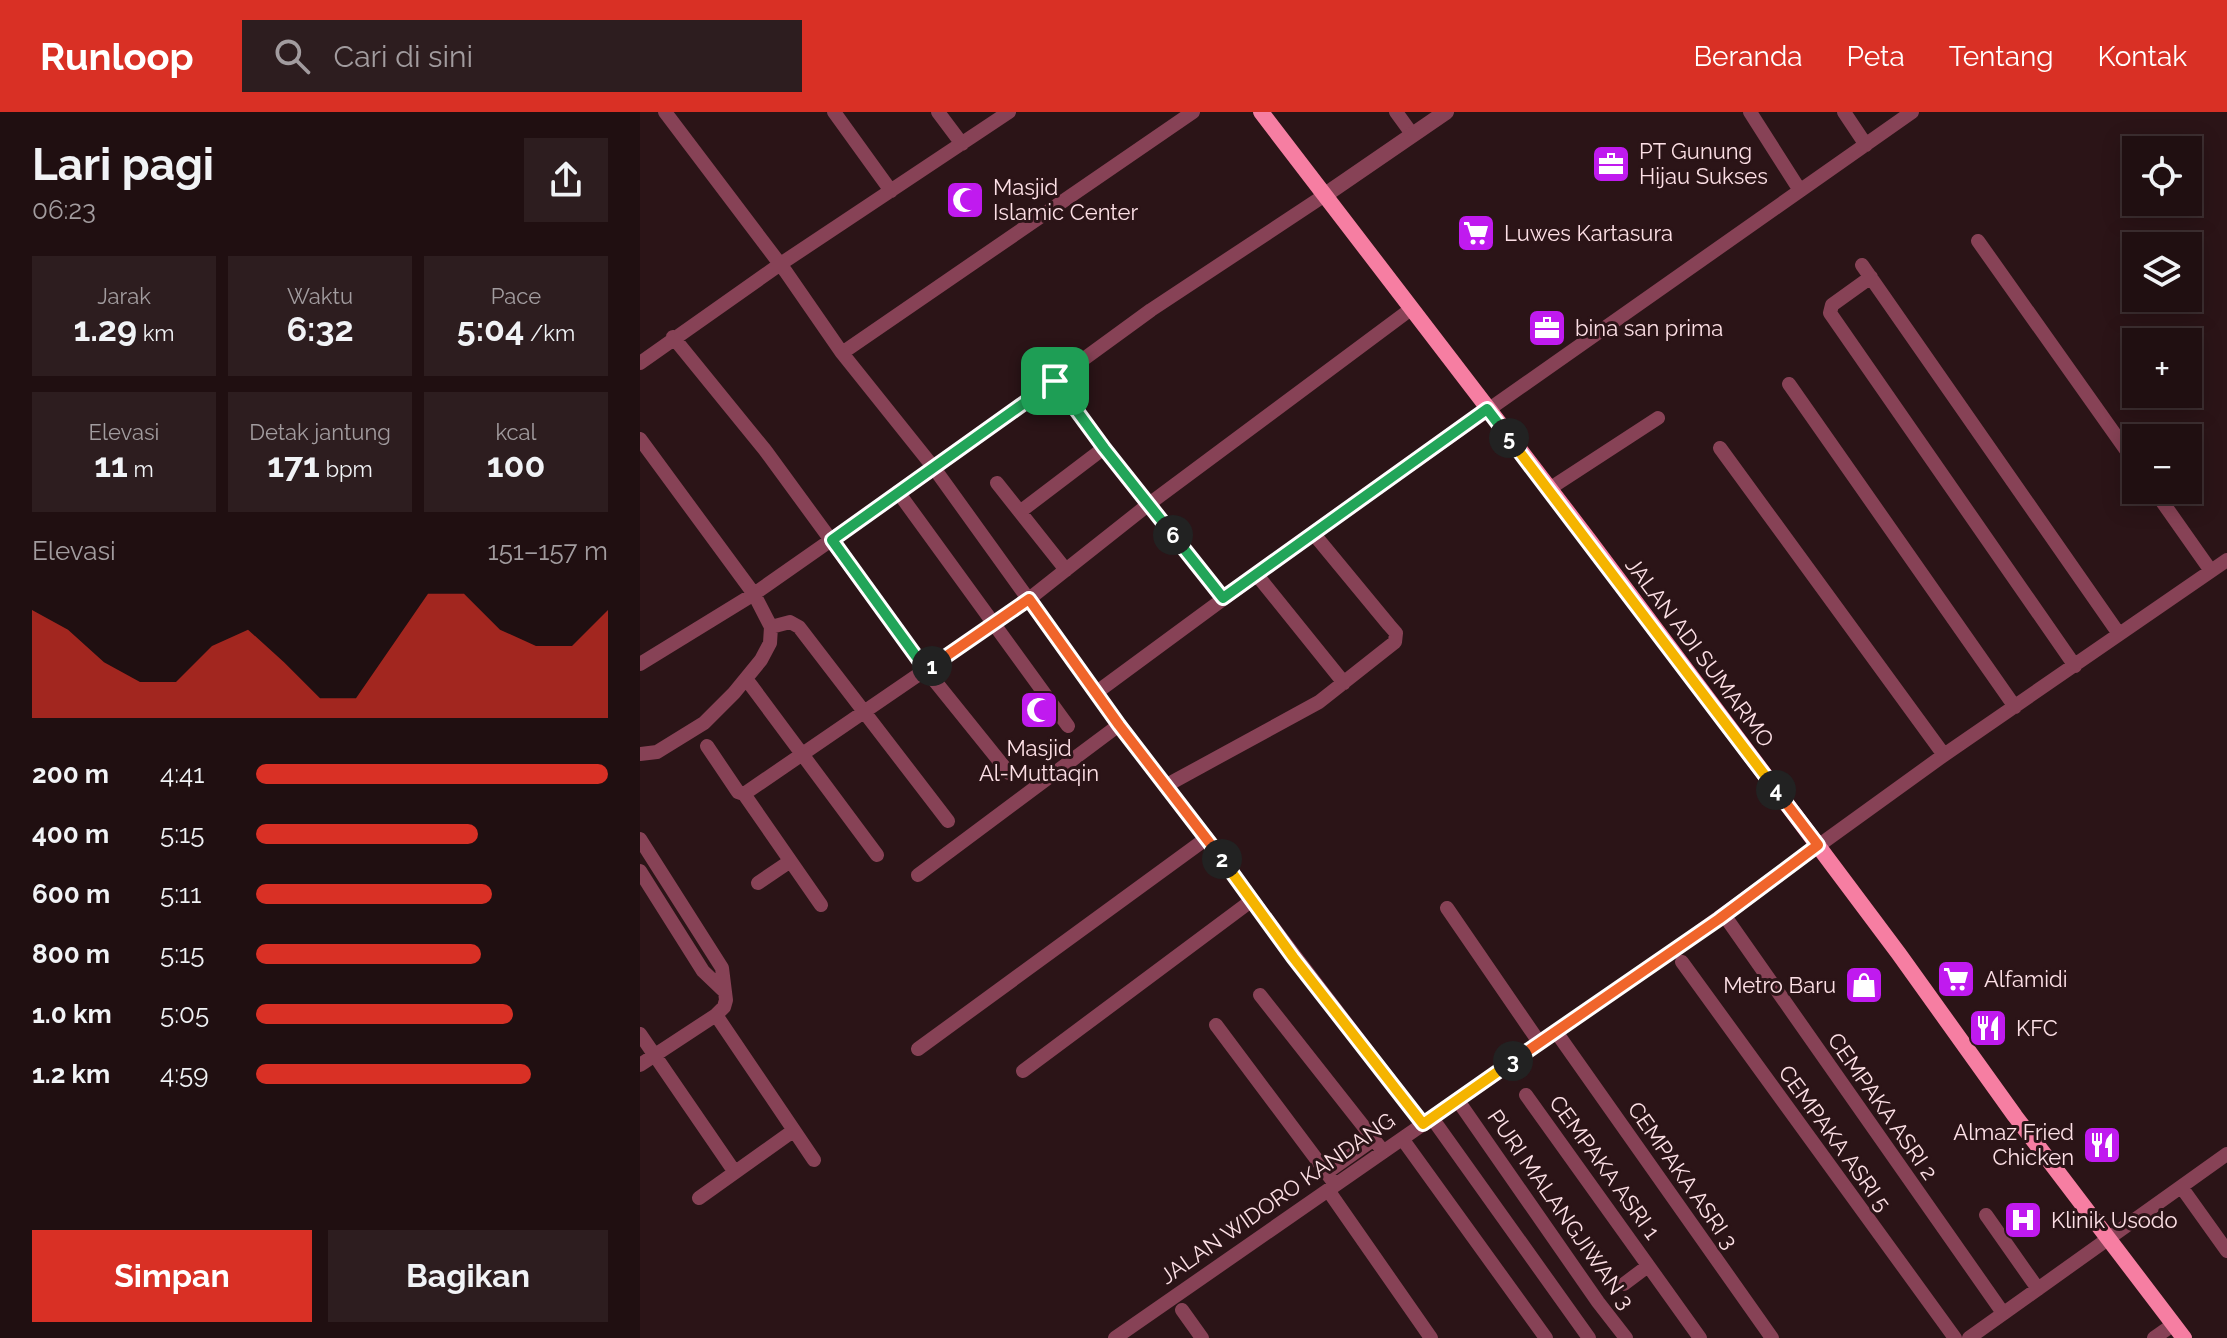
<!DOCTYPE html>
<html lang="id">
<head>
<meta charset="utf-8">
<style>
  :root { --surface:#200f11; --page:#2d1d1f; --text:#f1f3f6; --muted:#a29c9f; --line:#3d2f31; --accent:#d93025 }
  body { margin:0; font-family:Raleway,sans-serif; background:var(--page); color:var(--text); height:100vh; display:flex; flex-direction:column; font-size:30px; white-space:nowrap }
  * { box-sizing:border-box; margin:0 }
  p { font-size:26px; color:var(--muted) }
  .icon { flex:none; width:44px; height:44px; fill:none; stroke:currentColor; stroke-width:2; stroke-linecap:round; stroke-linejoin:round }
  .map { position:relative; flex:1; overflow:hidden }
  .details { display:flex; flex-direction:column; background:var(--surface); width:640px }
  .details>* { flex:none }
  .fabs { position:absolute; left:1482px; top:24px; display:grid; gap:16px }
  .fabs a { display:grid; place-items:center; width:80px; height:80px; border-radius:0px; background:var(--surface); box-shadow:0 4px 20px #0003,0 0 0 2px var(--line); font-size:40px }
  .pin { position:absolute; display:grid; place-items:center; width:68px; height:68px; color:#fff; margin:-34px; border-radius:16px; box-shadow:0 4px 12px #0006 }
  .km { position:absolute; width:40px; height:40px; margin:-20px; border-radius:50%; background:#222; color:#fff; font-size:22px; line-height:40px; text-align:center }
  .round { display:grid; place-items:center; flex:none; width:84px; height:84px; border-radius:0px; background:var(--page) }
  .summary { display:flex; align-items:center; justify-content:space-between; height:136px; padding:0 32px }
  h1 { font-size:44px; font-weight:700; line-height:60px }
  .stats { display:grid; grid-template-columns:repeat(3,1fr); gap:12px; height:136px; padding:8px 32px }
  .stats div { display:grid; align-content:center; border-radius:0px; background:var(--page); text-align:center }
  .stats b { font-size:34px; font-weight:700 }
  .stats small { font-size:22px; font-weight:400 }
  .stats p { font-size:22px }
  .chart { height:224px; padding:16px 32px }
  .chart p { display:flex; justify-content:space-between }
  .chart svg { width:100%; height:144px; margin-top:8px; fill:var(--accent); opacity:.7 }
  .cta { display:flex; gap:16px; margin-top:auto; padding:16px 32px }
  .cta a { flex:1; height:92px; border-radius:0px; background:var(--accent); color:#fff; font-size:32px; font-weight:700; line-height:92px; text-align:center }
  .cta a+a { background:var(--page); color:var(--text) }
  ul { padding:0 32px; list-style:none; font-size:26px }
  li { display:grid; grid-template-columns:128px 96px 1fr; align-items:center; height:60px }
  li i { height:20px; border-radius:10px; background:var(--accent) }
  header { display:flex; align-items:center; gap:48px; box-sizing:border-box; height:112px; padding:0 40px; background:var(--accent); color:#fff }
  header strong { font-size:38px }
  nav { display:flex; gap:44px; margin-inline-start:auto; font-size:28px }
  .search { width:560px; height:72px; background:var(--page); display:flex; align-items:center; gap:20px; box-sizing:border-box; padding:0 28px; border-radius:0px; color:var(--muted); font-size:30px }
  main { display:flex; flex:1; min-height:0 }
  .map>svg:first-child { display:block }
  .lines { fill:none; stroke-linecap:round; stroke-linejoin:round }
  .minor { stroke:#874256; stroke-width:14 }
  .tertiary { stroke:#874256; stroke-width:16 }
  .secondary { stroke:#f67ea2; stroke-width:16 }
  .split-1-casing { stroke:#fff; stroke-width:16 }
  .split-2-casing { stroke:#fff; stroke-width:16 }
  .split-3-casing { stroke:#fff; stroke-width:16 }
  .split-4-casing { stroke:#fff; stroke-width:16 }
  .split-5-casing { stroke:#fff; stroke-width:16 }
  .split-6-casing { stroke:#fff; stroke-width:16 }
  .split-7-casing { stroke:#fff; stroke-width:16 }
  .split-1 { stroke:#22a559; stroke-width:10 }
  .split-2 { stroke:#f0652b; stroke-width:10 }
  .split-3 { stroke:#f5b400; stroke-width:10 }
  .split-4 { stroke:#f0652b; stroke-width:10 }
  .split-5 { stroke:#f5b400; stroke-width:10 }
  .split-6 { stroke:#22a559; stroke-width:10 }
  .split-7 { stroke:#22a559; stroke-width:10 }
  .labels { text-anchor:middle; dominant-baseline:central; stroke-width:6; stroke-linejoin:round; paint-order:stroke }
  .poi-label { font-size:22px; fill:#fde0e6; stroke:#2b1417; text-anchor:start }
  .street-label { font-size:22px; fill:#fde0e6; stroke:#2b1417 }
</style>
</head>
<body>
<header>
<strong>Runloop</strong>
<div class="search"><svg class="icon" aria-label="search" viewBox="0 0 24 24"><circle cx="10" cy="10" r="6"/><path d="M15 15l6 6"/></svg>Cari di sini</div>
<nav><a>Beranda</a><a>Peta</a><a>Tentang</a><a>Kontak</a></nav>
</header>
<main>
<section class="details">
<div class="summary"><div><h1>Lari pagi</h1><p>06:23</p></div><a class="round"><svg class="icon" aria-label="share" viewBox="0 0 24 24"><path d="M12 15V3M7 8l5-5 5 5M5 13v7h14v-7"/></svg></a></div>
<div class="stats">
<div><p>Jarak</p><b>1.29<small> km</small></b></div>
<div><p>Waktu</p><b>6:32</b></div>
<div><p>Pace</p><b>5:04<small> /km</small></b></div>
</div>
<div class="stats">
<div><p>Elevasi</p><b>11<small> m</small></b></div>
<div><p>Detak jantung</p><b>171<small> bpm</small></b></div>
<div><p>kcal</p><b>100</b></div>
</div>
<div class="chart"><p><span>Elevasi</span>151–157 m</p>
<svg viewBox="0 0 160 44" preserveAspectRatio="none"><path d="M0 44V11L10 17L20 27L30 33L40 33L50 22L60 17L70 27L80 38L90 38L100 22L110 6L120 6L130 17L140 22L150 22L160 11V44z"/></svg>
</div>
<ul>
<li><b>200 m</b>4:41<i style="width:100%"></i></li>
<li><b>400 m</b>5:15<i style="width:63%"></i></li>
<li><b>600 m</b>5:11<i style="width:67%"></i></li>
<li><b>800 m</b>5:15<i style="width:64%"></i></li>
<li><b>1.0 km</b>5:05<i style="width:73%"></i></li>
<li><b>1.2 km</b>4:59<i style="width:78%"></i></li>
</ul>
<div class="cta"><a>Simpan</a><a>Bagikan</a></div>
</section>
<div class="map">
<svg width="1587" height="1226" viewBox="0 0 1587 1226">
  <rect width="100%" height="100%" fill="#2b1417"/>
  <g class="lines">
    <path class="minor" d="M25,0L146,160L202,241L294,356L479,613L783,1012
      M194,0L251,79
      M298,0L322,32
      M756,0L772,22
      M1110,0L1159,77
      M1204,0L1226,33
      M1338,129L1496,352
      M1222,153L1479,522
      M1231,165L1192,193L1190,201L1435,554
      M33,225L125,338L286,558L369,661
      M202,241L553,0
      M0,251L139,153L369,0
      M415,269L464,336L583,486
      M1149,272L1375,595
      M0,327L114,482L131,515L130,531L121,548L94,581L64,611L17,640L0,642
      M1080,336L1304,643
      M357,371L426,458
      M909,377L1018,306
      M1514,378L1571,459
      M258,380L428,614
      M381,399L464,336
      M617,463L704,571
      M131,515L150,510L159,515L308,709
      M0,552L114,482L294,356L511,198L685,83
      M110,572L237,743
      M457,580L673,421L1272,0
      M67,634L98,680L104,682L389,487L509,392L771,197
      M527,673L679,590L755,530L756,521L749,513L673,421
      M104,682L181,793
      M0,727L82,856L86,888L84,895L76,903L0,953
      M0,759L63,859L85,880
      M278,763L479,613
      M118,771L149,750
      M807,796L899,930
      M1089,810L1363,1201
      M1042,850L1315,1226
      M620,883L743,1039
      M76,903L174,1048
      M576,913L695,1072
      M0,922L94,1059
      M919,924L1132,1226
      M278,937L567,726
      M383,959L611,789
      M886,983L1060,1226
      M821,993L958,1190L986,1226
      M792,1006L949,1226
      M766,1032L906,1226
      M686,1061L734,1027
      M1542,1076L1587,1139
      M690,1081L791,1226
      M59,1086L153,1019
      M1346,1103L1398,1177
      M984,1172L1008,1154
      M542,1198L562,1226
      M475,1226L1031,840L1304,643L1587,448
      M1329,1226L1587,1042
      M1514,1226L1534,1212"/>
    <path class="tertiary" d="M685,83L806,0"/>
    <path class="secondary" d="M621,0L949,428L1259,842L1375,1004L1544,1226"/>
  </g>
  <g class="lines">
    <defs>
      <path id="split-1" d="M292,554L286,558L192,428L415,269"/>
      <path id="split-2" d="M292,554L389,487L479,613L582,747"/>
      <path id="split-3" d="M582,747L653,845L783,1012L873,949"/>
      <path id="split-4" d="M873,949L1079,807L1178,733L1136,678"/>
      <path id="split-5" d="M869,326L1136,678"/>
      <path id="split-6" d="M533,423L583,486L847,297L869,326"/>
      <path id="split-7" d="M415,269L464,336L533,423"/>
    </defs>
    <use href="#split-1" class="split-1-casing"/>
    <use href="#split-2" class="split-2-casing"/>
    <use href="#split-3" class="split-3-casing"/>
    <use href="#split-4" class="split-4-casing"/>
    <use href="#split-5" class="split-5-casing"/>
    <use href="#split-6" class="split-6-casing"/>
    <use href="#split-7" class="split-7-casing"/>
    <use href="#split-1" class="split-1"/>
    <use href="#split-2" class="split-2"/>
    <use href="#split-3" class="split-3"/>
    <use href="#split-4" class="split-4"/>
    <use href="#split-5" class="split-5"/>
    <use href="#split-6" class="split-6"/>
    <use href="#split-7" class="split-7"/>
  </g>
  <defs>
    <symbol id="office-square" viewBox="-11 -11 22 22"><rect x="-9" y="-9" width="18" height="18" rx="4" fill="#c01aef" stroke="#2b1417"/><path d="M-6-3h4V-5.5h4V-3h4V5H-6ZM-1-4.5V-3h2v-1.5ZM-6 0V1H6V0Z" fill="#fff"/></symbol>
    <symbol id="mosque-square" viewBox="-11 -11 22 22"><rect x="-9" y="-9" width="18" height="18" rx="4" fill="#c01aef" stroke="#2b1417"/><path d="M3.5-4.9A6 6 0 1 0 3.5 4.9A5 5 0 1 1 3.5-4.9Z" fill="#fff"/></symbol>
    <symbol id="supermarket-square" viewBox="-11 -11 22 22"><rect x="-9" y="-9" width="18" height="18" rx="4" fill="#c01aef" stroke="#2b1417"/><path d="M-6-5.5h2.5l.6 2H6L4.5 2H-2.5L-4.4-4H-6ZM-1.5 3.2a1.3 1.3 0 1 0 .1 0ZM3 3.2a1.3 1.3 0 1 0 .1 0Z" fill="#fff"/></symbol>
    <symbol id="shop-square" viewBox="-11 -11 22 22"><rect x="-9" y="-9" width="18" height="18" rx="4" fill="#c01aef" stroke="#2b1417"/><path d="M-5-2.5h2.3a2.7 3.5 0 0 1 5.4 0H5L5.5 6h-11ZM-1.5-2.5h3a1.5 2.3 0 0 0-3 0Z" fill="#fff"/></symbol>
    <symbol id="restaurant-square" viewBox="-11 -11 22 22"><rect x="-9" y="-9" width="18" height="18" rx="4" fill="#c01aef" stroke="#2b1417"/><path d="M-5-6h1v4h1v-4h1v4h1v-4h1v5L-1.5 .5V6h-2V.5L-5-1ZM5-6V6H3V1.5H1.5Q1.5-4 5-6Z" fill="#fff"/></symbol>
    <symbol id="hospital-square" viewBox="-11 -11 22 22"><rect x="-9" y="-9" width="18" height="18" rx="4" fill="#c01aef" stroke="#2b1417"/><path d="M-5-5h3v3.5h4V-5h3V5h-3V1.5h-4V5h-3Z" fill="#fff"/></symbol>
  </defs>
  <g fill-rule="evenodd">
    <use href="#office-square" x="949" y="30" width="44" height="44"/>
    <use href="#mosque-square" x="303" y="66" width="44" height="44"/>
    <use href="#supermarket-square" x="814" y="99" width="44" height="44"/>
    <use href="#office-square" x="885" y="194" width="44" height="44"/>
    <use href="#mosque-square" x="377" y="576" width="44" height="44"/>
    <use href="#supermarket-square" x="1294" y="845" width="44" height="44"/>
    <use href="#shop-square" x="1202" y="851" width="44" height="44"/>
    <use href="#restaurant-square" x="1326" y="894" width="44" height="44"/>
    <use href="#restaurant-square" x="1440" y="1011" width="44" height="44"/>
    <use href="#hospital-square" x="1361" y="1086" width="44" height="44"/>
  </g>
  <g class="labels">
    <g class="poi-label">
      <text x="999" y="39">PT Gunung<tspan x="999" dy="25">Hijau Sukses</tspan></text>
      <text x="353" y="75">Masjid<tspan x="353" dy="25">Islamic Center</tspan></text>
      <text x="864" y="121">Luwes Kartasura</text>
      <text x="935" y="216">bina san prima</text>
      <text x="399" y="636" text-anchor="middle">Masjid<tspan x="399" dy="25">Al-Muttaqin</tspan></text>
      <text x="1344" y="867">Alfamidi</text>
      <text x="1196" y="873" text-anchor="end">Metro Baru</text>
      <text x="1376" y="916">KFC</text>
      <text x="1434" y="1020" text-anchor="end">Almaz Fried<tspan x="1434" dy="25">Chicken</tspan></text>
      <text x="1411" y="1108">Klinik Usodo</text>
    </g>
    <g class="street-label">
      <text transform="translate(1060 540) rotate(53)">JALAN ADI SUMARMO</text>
      <text transform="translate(1243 994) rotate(55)">CEMPAKA ASRI 2</text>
      <text transform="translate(1195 1026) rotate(54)">CEMPAKA ASRI 5</text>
      <text transform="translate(965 1055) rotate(54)">CEMPAKA ASRI 1</text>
      <text transform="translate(1043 1063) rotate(55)">CEMPAKA ASRI 3</text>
      <text transform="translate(637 1086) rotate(-35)">JALAN WIDORO KANDANG</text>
      <text transform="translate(921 1097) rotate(55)">PURI MALANGJIWAN 3</text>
    </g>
  </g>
</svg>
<div class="fabs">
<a><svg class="icon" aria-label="locate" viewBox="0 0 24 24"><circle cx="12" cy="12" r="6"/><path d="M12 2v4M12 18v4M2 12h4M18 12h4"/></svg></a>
<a><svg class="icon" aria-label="layers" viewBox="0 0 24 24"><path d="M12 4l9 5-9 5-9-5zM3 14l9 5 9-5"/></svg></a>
<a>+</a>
<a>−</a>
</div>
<div class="pin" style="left:415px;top:269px;background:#1e9e55"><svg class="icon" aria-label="arrive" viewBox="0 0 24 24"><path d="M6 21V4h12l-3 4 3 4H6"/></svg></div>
<b class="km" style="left:292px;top:554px">1</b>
<b class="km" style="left:582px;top:747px">2</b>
<b class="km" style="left:873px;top:949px">3</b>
<b class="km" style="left:1136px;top:678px">4</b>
<b class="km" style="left:869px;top:326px">5</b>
<b class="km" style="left:533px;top:423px">6</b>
</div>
</main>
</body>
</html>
